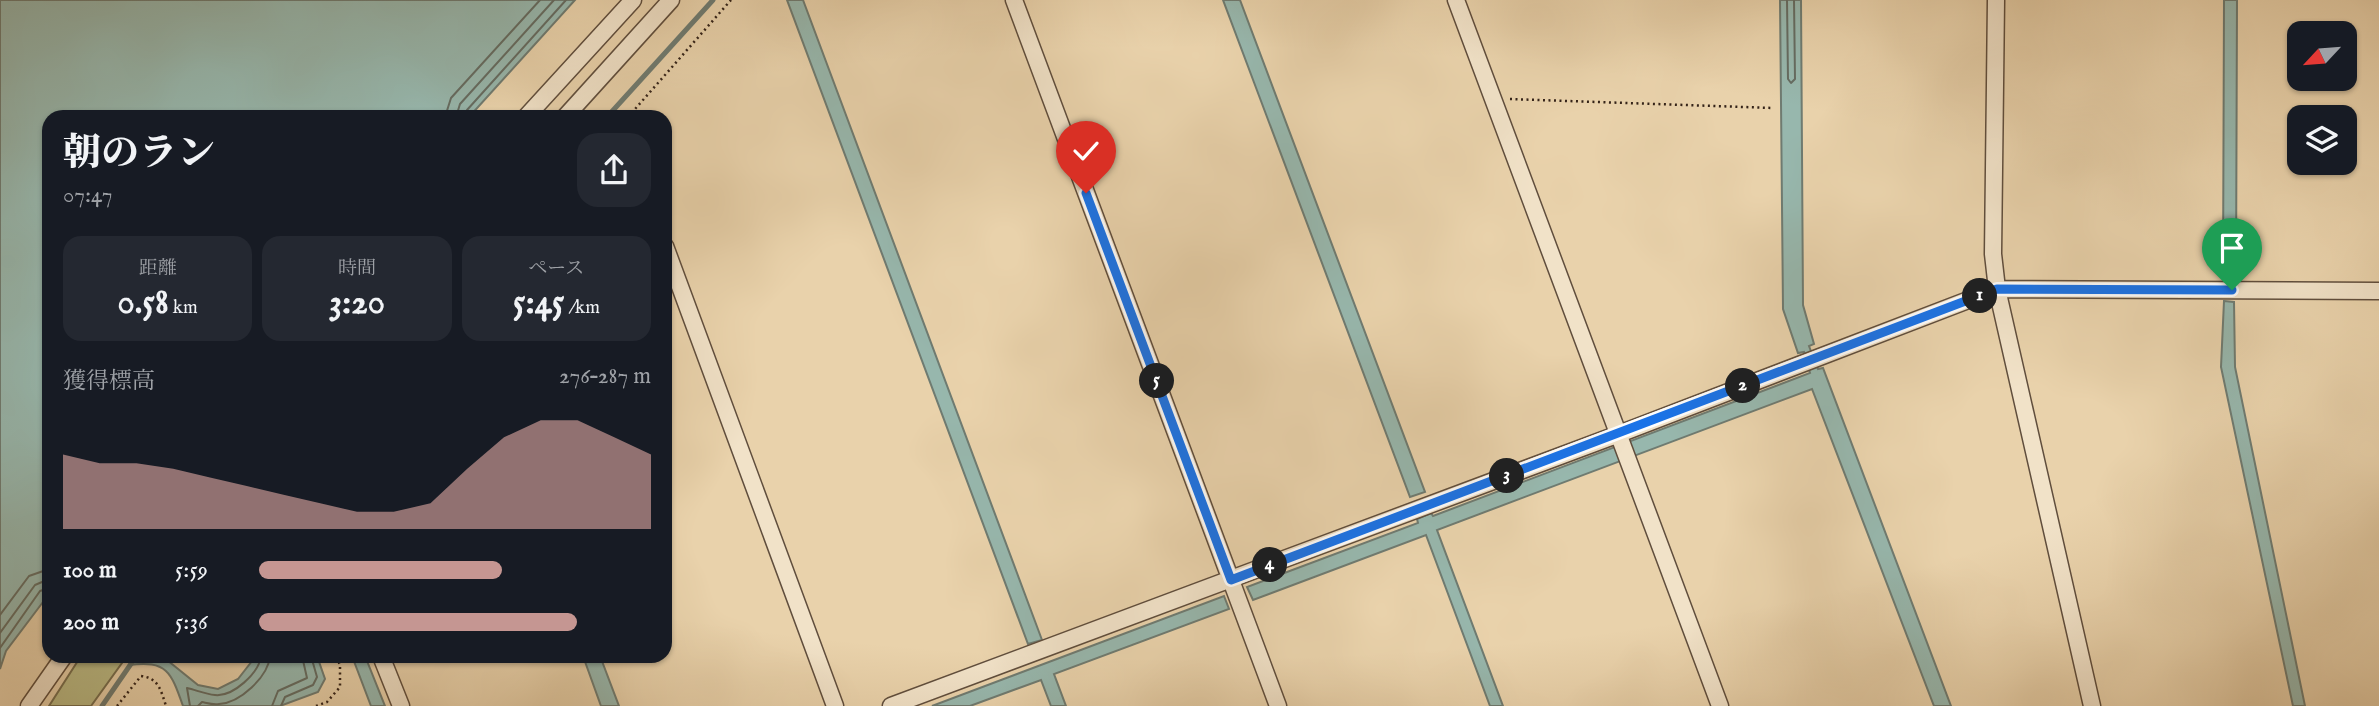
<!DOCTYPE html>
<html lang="ja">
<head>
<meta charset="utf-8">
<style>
  :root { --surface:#171b24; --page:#242831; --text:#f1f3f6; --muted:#9ea1a6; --accent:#c59692 }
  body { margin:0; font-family:"IM FELL English","Noto Serif JP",serif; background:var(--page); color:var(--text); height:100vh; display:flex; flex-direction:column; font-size:26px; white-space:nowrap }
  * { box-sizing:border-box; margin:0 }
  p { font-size:23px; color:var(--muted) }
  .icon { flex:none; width:38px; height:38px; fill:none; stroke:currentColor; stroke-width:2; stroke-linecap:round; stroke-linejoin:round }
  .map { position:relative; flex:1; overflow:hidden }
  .side { position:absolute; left:42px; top:110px; width:630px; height:553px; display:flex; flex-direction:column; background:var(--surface); border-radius:21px; box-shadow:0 2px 5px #0004 }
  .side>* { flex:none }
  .needle { width:46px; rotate:244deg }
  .fabs { position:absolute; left:2287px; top:21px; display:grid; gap:14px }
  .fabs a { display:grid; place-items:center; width:70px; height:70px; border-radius:14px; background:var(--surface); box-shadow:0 2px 5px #0004; font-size:35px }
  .pin { position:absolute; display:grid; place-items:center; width:60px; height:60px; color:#fff; margin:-72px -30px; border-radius:50% 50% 50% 0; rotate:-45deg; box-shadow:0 0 7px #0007 }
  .pin .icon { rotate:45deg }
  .km { position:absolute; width:35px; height:35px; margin:-18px; border-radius:50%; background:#222; color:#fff; font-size:19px; line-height:35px; text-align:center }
  .round { display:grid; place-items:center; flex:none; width:74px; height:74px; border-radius:21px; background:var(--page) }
  .summary { display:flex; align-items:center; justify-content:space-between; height:119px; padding:0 21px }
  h1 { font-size:38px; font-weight:800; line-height:52px }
  .stats { display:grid; grid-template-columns:repeat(3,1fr); gap:10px; height:119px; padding:7px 21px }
  .stats div { display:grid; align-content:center; border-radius:18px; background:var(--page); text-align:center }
  .stats b { font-size:35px; font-weight:800 }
  .stats small { font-size:19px; font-weight:400 }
  .stats p { font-size:19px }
  .chart { height:196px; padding:14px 21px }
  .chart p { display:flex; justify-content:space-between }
  .chart svg { width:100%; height:126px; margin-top:7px; fill:var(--accent); opacity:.7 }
  ul { padding:0 21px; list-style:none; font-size:23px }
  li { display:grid; grid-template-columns:112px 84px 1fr; align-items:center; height:52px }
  li i { height:18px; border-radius:9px; background:var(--accent) }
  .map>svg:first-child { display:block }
  .green { fill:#babb86; stroke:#766e4f; stroke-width:2 }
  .water { fill:#97b7ad; stroke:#6f7b71; stroke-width:2 }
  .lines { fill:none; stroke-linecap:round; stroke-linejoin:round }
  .shore { stroke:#656c62; stroke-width:2 }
  .stream { stroke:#6f7b71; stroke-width:5 }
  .minor-casing { stroke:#604e3d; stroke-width:19 }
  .path { stroke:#332218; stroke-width:2.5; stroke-dasharray:2 3.5; stroke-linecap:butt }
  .minor { stroke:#f1e2c8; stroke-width:16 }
  .route-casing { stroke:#fff; stroke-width:14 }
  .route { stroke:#1a73e8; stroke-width:9 }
</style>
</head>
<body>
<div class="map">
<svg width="2379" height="706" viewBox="0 0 2379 706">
  <rect width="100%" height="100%" fill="#e9d2ab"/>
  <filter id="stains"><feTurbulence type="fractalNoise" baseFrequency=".00286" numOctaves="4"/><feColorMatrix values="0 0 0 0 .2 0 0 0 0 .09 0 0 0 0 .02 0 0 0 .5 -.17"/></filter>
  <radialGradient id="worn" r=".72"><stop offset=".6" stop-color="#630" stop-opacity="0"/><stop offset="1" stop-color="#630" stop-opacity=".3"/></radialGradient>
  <path class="green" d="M81,656H127L91,706H49Z"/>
  <path class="water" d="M0,0H575L469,117H49V594L6,651L0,669Z
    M787,0H803L1042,640L1028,644Z
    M1223,0H1240L1425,492L1410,497Z
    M1780,0H1801L1803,305L1814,344L1809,346L1818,369L1823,368L1951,706H1934L1812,389L1437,530L1503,706H1490L1426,535L1253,600L1247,587L1418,523L1417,519L1431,513L1433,516L1810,373L1804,352L1798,353L1783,309Z
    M2224,0H2237L2236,278H2223Z
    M2224,301L2234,302L2235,367L2305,706H2293L2221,367Z
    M1224,596L1229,609L1054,674L1066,706H1051L1041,680L970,706H932Z
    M135,656H162L198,685L218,689L238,679L256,656H317L325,679L318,692L280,706H183C171,672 167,660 129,665Z
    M352,656H365L385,706H371Z
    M583,656H600L619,706H601Z"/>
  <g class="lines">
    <path class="shore" d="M1787,0L1788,79L1791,83L1795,79L1794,0
      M445,117L451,98L540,0
      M456,117L460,104L554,0
      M465,117L467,110L566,0
      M0,615L29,576L49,569
      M0,633L35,585L49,579
      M0,648L40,591L49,588
      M190,706L187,688C196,690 205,694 215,695C233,697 259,673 261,656
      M198,706L202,702C207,703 213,705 219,704C240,703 268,677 270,656
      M272,706L278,691L307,678L302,656
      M281,706L285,697L313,685L317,677L311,656"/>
    <path class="stream" d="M607,117L713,0
      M102,706L135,658L139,656"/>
    <defs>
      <path id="minor" d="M1014,0L1278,706
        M1456,0L1720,706
        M1996,0L1993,254L1997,289L2092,706
        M526,117L633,0
        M565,117L671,0
        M665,246L835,706
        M381,656L401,706
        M29,706L64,656
        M891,706L1619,434L1997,289L2379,291"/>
    </defs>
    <use href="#minor" class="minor-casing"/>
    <path class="path" d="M1510,99L1773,108
      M628,117L731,0
      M117,706L141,676C159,678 161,691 166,706
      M316,706L327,702L340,687V665L336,656"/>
    <use href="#minor" class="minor"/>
  </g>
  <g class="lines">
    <defs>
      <path id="route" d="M1086,193L1231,580L1997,289L2232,290"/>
    </defs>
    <use href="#route" class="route-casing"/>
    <use href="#route" class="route"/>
  </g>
  <rect width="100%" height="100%" filter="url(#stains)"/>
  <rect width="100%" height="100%" fill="url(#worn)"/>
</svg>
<div class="fabs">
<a><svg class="needle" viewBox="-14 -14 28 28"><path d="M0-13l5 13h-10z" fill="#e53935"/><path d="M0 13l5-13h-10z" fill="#9ea1a6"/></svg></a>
<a><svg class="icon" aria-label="layers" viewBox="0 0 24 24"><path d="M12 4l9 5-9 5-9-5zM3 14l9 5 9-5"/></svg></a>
</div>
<div class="pin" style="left:2232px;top:290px;background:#1e9e55"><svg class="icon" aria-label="arrive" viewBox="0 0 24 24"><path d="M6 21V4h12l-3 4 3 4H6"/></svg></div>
<div class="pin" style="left:1086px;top:193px;background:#d93025"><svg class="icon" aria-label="check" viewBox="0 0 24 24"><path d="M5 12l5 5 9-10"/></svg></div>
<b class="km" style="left:1980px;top:296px">1</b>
<b class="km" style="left:1743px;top:386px">2</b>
<b class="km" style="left:1507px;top:476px">3</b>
<b class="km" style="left:1270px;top:565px">4</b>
<b class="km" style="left:1157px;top:381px">5</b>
<section class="side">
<div class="summary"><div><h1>朝のラン</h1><p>07:47</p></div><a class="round"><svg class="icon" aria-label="share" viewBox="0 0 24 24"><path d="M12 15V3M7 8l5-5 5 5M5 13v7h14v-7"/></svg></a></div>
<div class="stats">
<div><p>距離</p><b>0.58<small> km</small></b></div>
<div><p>時間</p><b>3:20</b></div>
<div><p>ペース</p><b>5:45<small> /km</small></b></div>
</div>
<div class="chart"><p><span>獲得標高</span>276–287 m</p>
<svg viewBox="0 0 160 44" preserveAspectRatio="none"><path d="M0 44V18L10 21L20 21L30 23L40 26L50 29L60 32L70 35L80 38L90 38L100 35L110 23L120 12L130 6L140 6L150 12L160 18V44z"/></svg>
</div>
<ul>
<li><b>100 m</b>5:59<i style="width:62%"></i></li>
<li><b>200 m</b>5:36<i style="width:81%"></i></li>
</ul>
</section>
</div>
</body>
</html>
